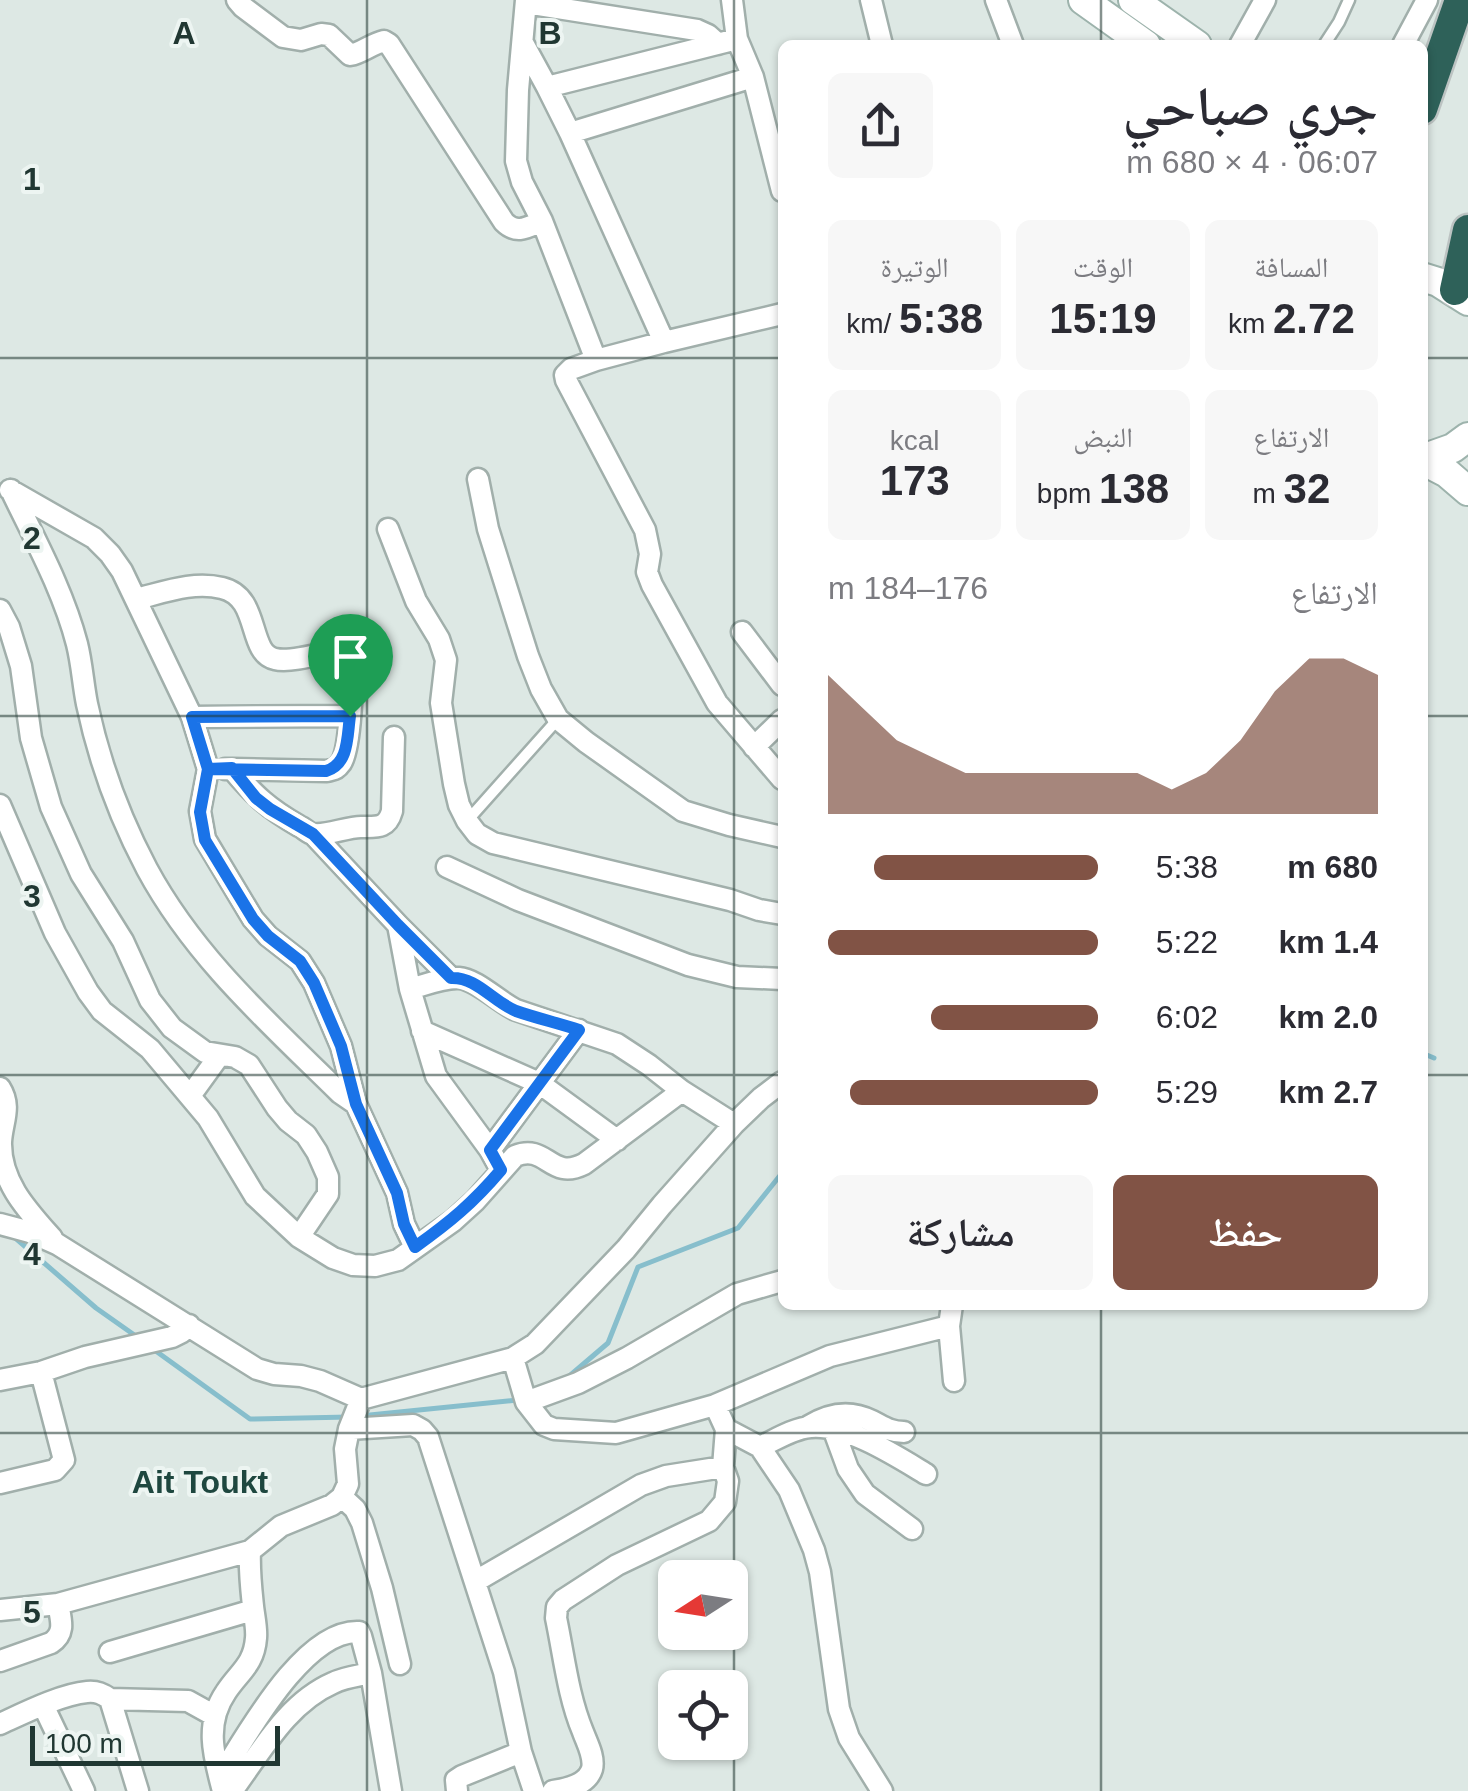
<!DOCTYPE html>
<html lang="ar">
<head>
<meta charset="utf-8">
<style>
  :root { --surface:#fff; --page:#f7f7f7; --text:#2b2b33; --muted:#7c7c81; --accent:#815345 }
  body { margin:0; font-family:Arial,"Noto Naskh Arabic",sans-serif; background:var(--page); color:var(--text); direction:rtl; height:100vh; display:flex; flex-direction:column; font-size:38px; white-space:nowrap }
  * { box-sizing:border-box; margin:0 }
  p { font-size:32px; color:var(--muted) }
  .icon { flex:none; width:55px; height:55px; fill:none; stroke:currentColor; stroke-width:2; stroke-linecap:round; stroke-linejoin:round }
  .map { position:relative; flex:1; overflow:hidden; direction:ltr }
  .panel { position:absolute; left:778px; top:40px; width:650px; height:1270px; display:flex; flex-direction:column; background:var(--surface); border-radius:15px; box-shadow:0 2px 8px #0004; direction:rtl }
  .panel>* { flex:none }
  .needle { width:65px; rotate:258deg }
  .controls { position:absolute; left:658px; top:1560px; display:grid; gap:20px }
  .controls a { display:grid; place-items:center; width:90px; height:90px; border-radius:15px; background:var(--surface); box-shadow:0 2px 8px #0004; font-size:50px }
  .scale { position:absolute; left:30px; bottom:25px; width:250px; box-sizing:border-box; padding-left:10px; border:5px solid #203732; border-top:0; font-size:28px; line-height:35px; white-space:nowrap; color:#203732; -webkit-text-stroke:8px #edf5f2; paint-order:stroke }
  .pin { position:absolute; display:grid; place-items:center; width:85px; height:85px; color:#fff; margin:-102px -42px; border-radius:50% 50% 50% 0; rotate:-45deg; box-shadow:0 0 10px #0007 }
  .pin .icon { rotate:45deg }
  .round { display:grid; place-items:center; flex:none; width:105px; height:105px; border-radius:15px; background:var(--page) }
  .headline { display:flex; align-items:center; justify-content:space-between; height:170px; padding:0 50px }
  h1 { font-size:55px; font-weight:600; line-height:75px }
  .metrics { display:grid; grid-template-columns:repeat(3,1fr); gap:15px; height:170px; padding:10px 50px }
  .metrics div { display:grid; align-content:center; border-radius:15px; background:var(--page); text-align:center }
  .metrics b { font-size:42px; font-weight:600 }
  .metrics small { font-size:28px; font-weight:400 }
  .metrics p { font-size:28px }
  .chart { height:280px; padding:20px 50px }
  .chart p { display:flex; justify-content:space-between }
  .chart svg { width:100%; height:180px; margin-top:10px; fill:var(--accent); opacity:.7 }
  .button { display:flex; gap:20px; margin-top:auto; padding:20px 50px }
  .button a { flex:1; height:115px; border-radius:15px; background:var(--accent); color:#fff; font-size:40px; font-weight:600; line-height:115px; text-align:center }
  .button a+a { background:var(--page); color:var(--text) }
  ul { padding:0 50px; list-style:none; font-size:32px }
  li { display:grid; grid-template-columns:160px 120px 1fr; align-items:center; height:75px }
  li i { height:25px; border-radius:12px; background:var(--accent) }
  .map>svg:first-child { display:block }
  .lines { fill:none; stroke-linecap:round; stroke-linejoin:round }
  .stream { stroke:#87becc; stroke-width:5 }
  .lane-casing { stroke:#a1afab; stroke-width:15 }
  .street-casing { stroke:#a1afab; stroke-width:25 }
  .secondary-casing { stroke:#9db3ac; stroke-width:32 }
  .highway-casing { stroke:#bcc3c2; stroke-width:35 }
  .lane { stroke:#fff; stroke-width:10 }
  .street { stroke:#fff; stroke-width:20 }
  .secondary { stroke:#fff; stroke-width:28 }
  .highway { stroke:#2e6159; stroke-width:30 }
  .route-casing { stroke:#fff; stroke-width:20 }
  .route { stroke:#1a73e8; stroke-width:12 }
  .grid { fill:none; stroke:#203732; stroke-width:2.5; stroke-opacity:0.55 }
  .labels { text-anchor:middle; dominant-baseline:central; stroke-width:8; stroke-linejoin:round; paint-order:stroke }
  .quarter-label { font-size:32px; font-weight:bold; fill:#1e473f; stroke:#edf5f2 }
  .grid-label { font-size:32px; text-anchor:middle; font-weight:bold; fill:#203732; stroke:#edf5f2; stroke-width:8; stroke-linejoin:round; paint-order:stroke }
</style>
</head>
<body>
<div class="map">
<svg width="1468" height="1791" viewBox="0 0 1468 1791">
  <rect width="100%" height="100%" fill="#dde8e4"/>
  <g class="lines">
    <path class="stream" d="M1422,1053L1434,1058
      M13,1236L96,1308L140,1339
      M153,1349L250,1419L349,1417
      M567,1378L608,1343L638,1267L738,1228L782,1173
      M360,1416L518,1400"/>
    <defs>
      <path id="lane" d="M1324,45L1339,22L1349,0
        M467,821L558,719"/>
      <path id="street" d="M237,0L243,7L283,37L301,40L321,34L329,35L350,55C362,53 371,44 384,41L389,44L504,222C517,235 528,227 542,221
        M526,0L518,90L516,161L522,182L542,221L596,360L571,369L565,375L566,380L645,530L650,554L647,572L652,585L717,703L782,779
        M732,0L737,39L753,77L782,191
        M871,0L882,45
        M996,0L1013,45
        M526,3L697,30L708,35L718,44
        M523,43L547,87L737,39
        M1240,45L1265,0
        M1403,45L1427,0
        M547,87L570,133L664,342
        M570,133L753,77
        M596,360L664,342L782,314
        M478,479L488,529L528,656L541,689L558,719L586,742L683,811L729,825L782,837
        M10,490L94,538L110,554L122,571L192,717L208,769L200,811L205,839L253,919L268,936L300,961L314,983L341,1046L356,1104
        M11,490C35,540 63,590 77,644C82,664 83,684 87,704C99,761 120,818 147,869C195,958 269,1023 340,1093L356,1104L397,1193L404,1224L415,1247
        M388,529L416,601L439,639L446,660L441,703L454,784L459,805L467,821L477,834L493,843L730,900L759,910L782,914
        M136,599C165,592 193,581 222,588C261,597 247,653 275,659C291,663 322,653 338,650C347,651 350,654 353,662C352,682 351,748 341,763C336,770 334,769 327,771L232,769
        M0,610L9,627L21,666L31,738L51,807L81,874L123,941L150,1000L172,1028L205,1052L235,1057L249,1065L277,1108L288,1121L306,1135L317,1152L328,1177V1194L299,1237
        M742,632L782,685
        M192,717L350,716
        M754,747L782,720
        M225,769H232C255,796 268,808 299,826C304,828 308,833 313,834C326,836 347,827 361,827C377,827 387,829 392,811L394,737
        M0,805L55,933L88,992L102,1011L150,1049L208,1118L255,1196L299,1237L333,1258L353,1265L375,1266L398,1260L453,1221L475,1201L515,1156C547,1143 550,1181 584,1164L682,1091
        M313,834L398,925L451,978
        M447,867L518,900L688,965L737,977L782,979
        M398,925L410,989L436,1076L490,1150L501,1170
        M410,989C425,985 443,977 459,978C476,979 499,1002 516,1010L617,1044L649,1065L682,1091L734,1124
        M422,1031L539,1083L617,1140
        M0,1088C12,1107 2,1122 1,1142C0,1182 28,1211 52,1238
        M190,1096L219,1056
        M490,1150L579,1030
        M0,1224L30,1232L57,1244L257,1369L274,1374L301,1376L320,1381L361,1399L513,1358L535,1344L626,1249L662,1205L734,1124L761,1098L782,1082
        M952,1305L949,1326L954,1381
        M513,1358L526,1402L544,1425L554,1429L616,1433L715,1405L830,1356L949,1326
        M0,1380L41,1372L85,1357L172,1337L182,1332L189,1325
        M526,1402L578,1383L627,1358L737,1294L782,1281
        M715,1405L726,1429L760,1447L789,1490L814,1550L820,1572L839,1709L849,1738L882,1791
        M809,1426C830,1413 850,1410 872,1421C884,1427 890,1432 904,1432
        M349,1429L413,1425L422,1430L428,1437L504,1672L521,1752L534,1791
        M834,1431L848,1469L865,1494L912,1529
        M760,1447C775,1440 794,1428 811,1427C847,1424 896,1456 926,1474
        M0,1483L55,1470L64,1460L41,1372
        M342,1497L355,1509L362,1523L382,1588L400,1664
        M476,1581L641,1485L666,1476L723,1467L726,1429
        M0,1610L58,1604L250,1551
        M110,1652L253,1610
        M0,1661L51,1643C66,1633 61,1620 58,1604
        M110,1699L138,1791
        M43,1705L84,1791
        M0,1724C24,1713 62,1694 87,1692C97,1691 103,1694 110,1699L188,1701L215,1716
        M220,1777C247,1735 304,1629 359,1632L361,1636L371,1673L391,1791
        M223,1791C214,1757 204,1724 226,1692C239,1672 254,1665 256,1638C257,1628 254,1616 253,1606C251,1587 249,1570 250,1551L281,1526L332,1505L342,1497L348,1484L345,1449L349,1429L361,1399
        M232,1791C261,1752 287,1703 333,1683C345,1677 358,1676 371,1673
        M457,1791L456,1780L462,1776L521,1752
        M553,1791C567,1789 587,1785 592,1769C595,1757 587,1743 583,1732C568,1696 564,1656 556,1618L557,1607L563,1600L617,1565L709,1521L725,1502L728,1481L723,1467"/>
      <path id="secondary" d="M1083,0L1146,45
        M1133,0L1197,45
        M1422,277L1438,282L1468,301
        M1422,459L1453,448L1468,437
        M1422,460L1447,473L1468,491"/>
      <path id="highway" d="M1422,109L1460,0
        M1455,290L1468,230"/>
    </defs>
    <use href="#lane" class="lane-casing"/>
    <use href="#street" class="street-casing"/>
    <use href="#secondary" class="secondary-casing"/>
    <use href="#highway" class="highway-casing"/>
    <use href="#lane" class="lane"/>
    <use href="#street" class="street"/>
    <use href="#secondary" class="secondary"/>
    <use href="#highway" class="highway"/>
  </g>
  <g class="lines">
    <defs>
      <path id="route" d="M350,716C347,737 349,764 326,771L208,769L200,812L205,840L253,919L268,936L300,961L314,983L341,1046L356,1104L397,1193L404,1224L415,1247C450,1222 473,1203 501,1170L490,1150L579,1030C558,1023 536,1018 516,1011C492,1001 477,977 451,978L398,925L313,834L270,809L256,798L232,768L208,769L192,717L350,716"/>
    </defs>
    <use href="#route" class="route-casing"/>
    <use href="#route" class="route"/>
  </g>
  <path class="grid" d="M367,0V1791M734,0V1791M1101,0V45M0,358H782M1422,358H1468M0,716H782M1422,716H1468M0,1075H782M1422,1075H1468M1101,1305V1791M0,1433H1468"/>
  <g class="labels">
    <g class="quarter-label">
      <text x="200" y="1482">Ait Toukt</text>
    </g>
  </g>
  <g class="grid-label">
    <text x="184" y="44">A</text>
    <text x="550" y="44">B</text>
    <text x="32" y="190">1</text>
    <text x="32" y="549">2</text>
    <text x="32" y="907">3</text>
    <text x="32" y="1265">4</text>
    <text x="32" y="1623">5</text>
  </g>
</svg>
<div class="controls">
<a><svg class="needle" viewBox="-14 -14 28 28"><path d="M0-13l5 13h-10z" fill="#e53935"/><path d="M0 13l5-13h-10z" fill="#7c7c81"/></svg></a>
<a><svg class="icon" aria-label="locate" viewBox="0 0 24 24"><circle cx="12" cy="12" r="6"/><path d="M12 2v4M12 18v4M2 12h4M18 12h4"/></svg></a>
</div>
<div class="scale">100 m</div>
<div class="pin" style="left:350px;top:716px;background:#1e9e55"><svg class="icon" aria-label="arrive" viewBox="0 0 24 24"><path d="M6 21V4h12l-3 4 3 4H6"/></svg></div>
<section class="panel">
<div class="headline"><div><h1>جري صباحي</h1><p>06:07 · 4 × 680 m</p></div><a class="round"><svg class="icon" aria-label="share" viewBox="0 0 24 24"><path d="M12 15V3M7 8l5-5 5 5M5 13v7h14v-7"/></svg></a></div>
<div class="metrics">
<div><p>المسافة</p><b>2.72<small> km</small></b></div>
<div><p>الوقت</p><b>15:19</b></div>
<div><p>الوتيرة</p><b>5:38<small> /km</small></b></div>
</div>
<div class="metrics">
<div><p>الارتفاع</p><b>32<small> m</small></b></div>
<div><p>النبض</p><b>138<small> bpm</small></b></div>
<div><p>kcal</p><b>173</b></div>
</div>
<div class="chart"><p><span>الارتفاع</span>176–184 m</p>
<svg viewBox="0 0 160 44" preserveAspectRatio="none"><path d="M0 44V10L10 18L20 26L30 30L40 34L50 34L60 34L70 34L80 34L90 34L100 38L110 34L120 26L130 14L140 6L150 6L160 10V44z"/></svg>
</div>
<ul>
<li><b>680 m</b>5:38<i style="width:83%"></i></li>
<li><b>1.4 km</b>5:22<i style="width:100%"></i></li>
<li><b>2.0 km</b>6:02<i style="width:62%"></i></li>
<li><b>2.7 km</b>5:29<i style="width:92%"></i></li>
</ul>
<div class="button"><a>حفظ</a><a>مشاركة</a></div>
</section>
</div>
</body>
</html>
